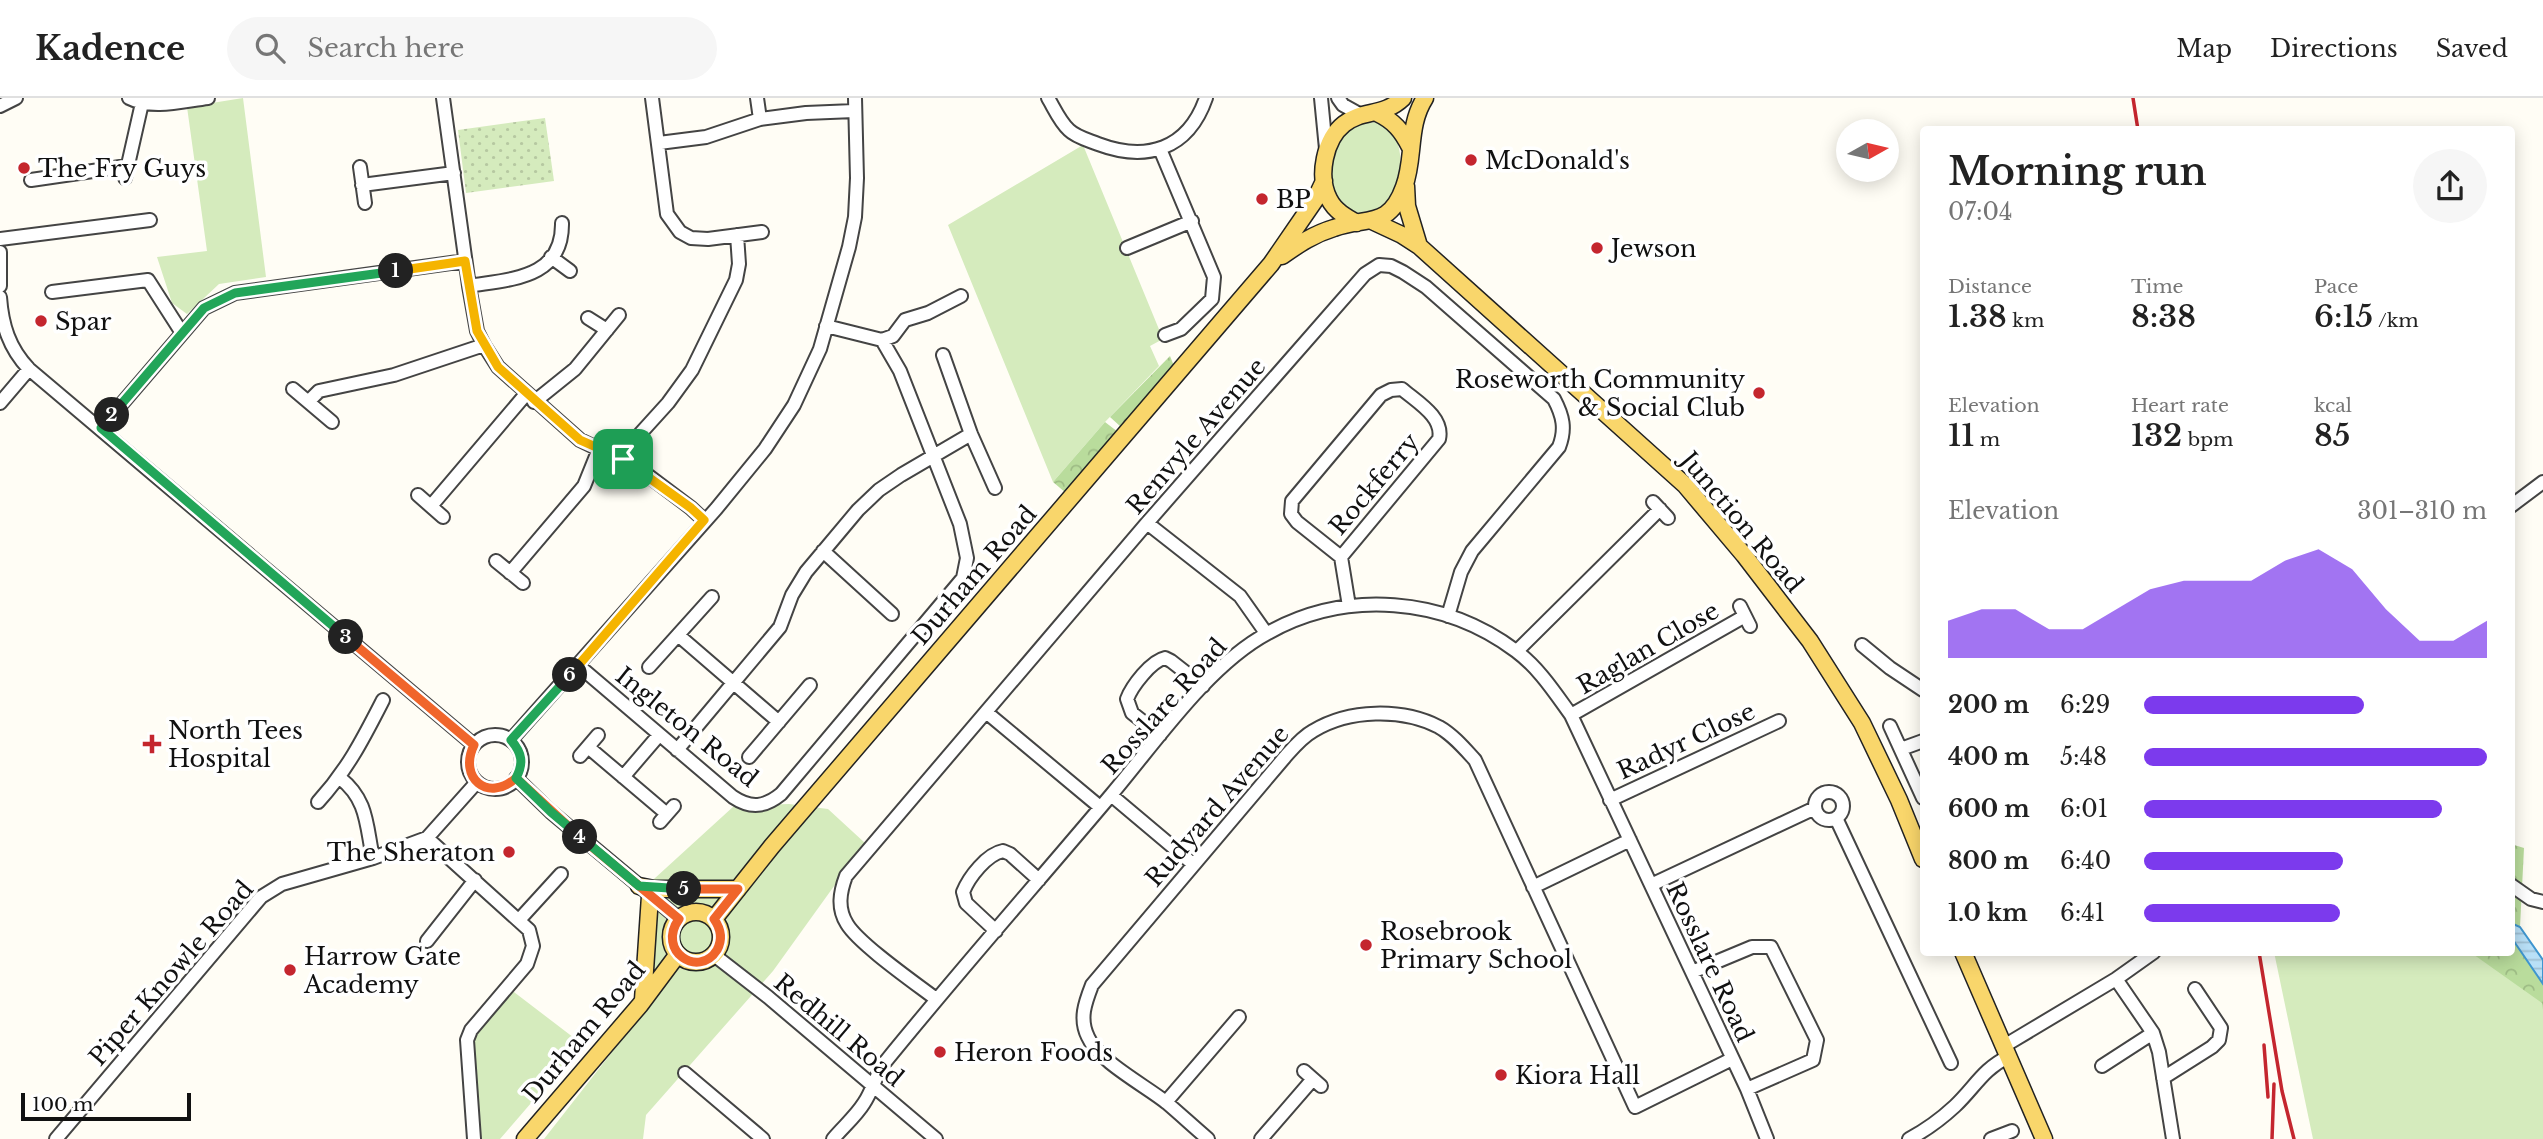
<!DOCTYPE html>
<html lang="en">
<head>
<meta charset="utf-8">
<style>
  :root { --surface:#fff; --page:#f6f6f6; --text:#222; --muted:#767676; --line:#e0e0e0; --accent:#7c3aed }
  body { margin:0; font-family:"Libre Baskerville",serif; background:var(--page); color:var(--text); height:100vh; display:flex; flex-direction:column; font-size:26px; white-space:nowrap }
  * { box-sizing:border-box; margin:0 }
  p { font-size:23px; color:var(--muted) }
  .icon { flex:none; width:38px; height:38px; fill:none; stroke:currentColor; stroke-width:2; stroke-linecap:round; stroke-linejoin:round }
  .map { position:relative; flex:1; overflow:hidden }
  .side { position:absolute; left:1920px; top:28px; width:595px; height:830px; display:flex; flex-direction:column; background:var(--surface); border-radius:7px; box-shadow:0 4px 18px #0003 }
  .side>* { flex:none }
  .needle { width:46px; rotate:82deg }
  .fabs { position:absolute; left:1836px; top:21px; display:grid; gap:14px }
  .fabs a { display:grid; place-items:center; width:63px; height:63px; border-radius:50%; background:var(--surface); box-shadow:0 4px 18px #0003; font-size:35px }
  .scale { position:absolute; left:21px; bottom:18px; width:170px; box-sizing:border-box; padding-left:7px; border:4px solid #111; border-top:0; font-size:19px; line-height:24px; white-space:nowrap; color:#111; -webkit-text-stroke:5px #fff; paint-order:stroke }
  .pin { position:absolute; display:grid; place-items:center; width:60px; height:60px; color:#fff; margin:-30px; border-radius:14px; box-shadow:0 4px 10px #0006 }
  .km { position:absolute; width:35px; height:35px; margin:-18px; border-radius:50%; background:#222; color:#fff; font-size:19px; line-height:35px; text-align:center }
  .round { display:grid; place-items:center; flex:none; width:74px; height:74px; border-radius:37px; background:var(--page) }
  .overview { display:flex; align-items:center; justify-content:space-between; height:119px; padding:0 28px }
  h1 { font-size:38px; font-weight:600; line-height:52px }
  .figures { display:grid; grid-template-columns:repeat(3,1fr); gap:10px; height:119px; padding:7px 28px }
  .figures div { display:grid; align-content:center }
  .figures b { font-size:30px; font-weight:600 }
  .figures small { font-size:19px; font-weight:400 }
  .figures p { font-size:19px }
  .chart { height:196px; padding:14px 28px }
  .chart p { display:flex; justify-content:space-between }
  .chart svg { width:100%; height:126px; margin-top:7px; fill:var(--accent); opacity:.7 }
  ul { padding:0 28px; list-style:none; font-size:23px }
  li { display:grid; grid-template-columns:112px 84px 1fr; align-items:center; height:52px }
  li i { height:18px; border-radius:9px; background:var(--accent) }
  header { display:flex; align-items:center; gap:42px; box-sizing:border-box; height:98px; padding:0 35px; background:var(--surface); border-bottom:2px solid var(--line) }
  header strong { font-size:33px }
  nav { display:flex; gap:38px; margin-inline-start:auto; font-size:24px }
  .search { width:490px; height:63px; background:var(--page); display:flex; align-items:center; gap:18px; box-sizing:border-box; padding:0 24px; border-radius:38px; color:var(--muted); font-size:26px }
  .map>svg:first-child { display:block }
  .grass { fill:#d5ebbd }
  .forest { fill:url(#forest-crowns) }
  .park { fill:url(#park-dots) }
  .water { fill:url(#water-rules); stroke:#3f96cf; stroke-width:2 }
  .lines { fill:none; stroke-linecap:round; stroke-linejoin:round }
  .minor-casing { stroke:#444; stroke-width:16 }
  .major-casing { stroke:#222; stroke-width:19 }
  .minor { stroke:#fff; stroke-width:12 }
  .major { stroke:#f9d66b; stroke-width:16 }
  .rail { stroke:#c4262e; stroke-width:3.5 }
  .split-1-casing { stroke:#fff; stroke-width:14 }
  .split-2-casing { stroke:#fff; stroke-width:14 }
  .split-3-casing { stroke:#fff; stroke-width:14 }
  .split-4-casing { stroke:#fff; stroke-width:14 }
  .split-5-casing { stroke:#fff; stroke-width:14 }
  .split-6-casing { stroke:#fff; stroke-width:14 }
  .split-7-casing { stroke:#fff; stroke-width:14 }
  .split-1 { stroke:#f5b400; stroke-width:9 }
  .split-2 { stroke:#22a559; stroke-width:9 }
  .split-3 { stroke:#22a559; stroke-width:9 }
  .split-4 { stroke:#f0652b; stroke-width:9 }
  .split-5 { stroke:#f0652b; stroke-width:9 }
  .split-6 { stroke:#22a559; stroke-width:9 }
  .split-7 { stroke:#f5b400; stroke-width:9 }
  .poi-dot { fill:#c4262e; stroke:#fff; stroke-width:2.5 }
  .labels { text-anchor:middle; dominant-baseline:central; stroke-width:7; stroke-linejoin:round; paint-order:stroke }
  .poi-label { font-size:24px; fill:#111; stroke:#fff; text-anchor:start }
  .street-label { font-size:24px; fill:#111; stroke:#fff }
</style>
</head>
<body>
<header>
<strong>Kadence</strong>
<div class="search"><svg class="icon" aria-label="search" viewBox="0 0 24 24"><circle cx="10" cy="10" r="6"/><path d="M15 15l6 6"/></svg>Search here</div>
<nav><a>Map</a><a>Directions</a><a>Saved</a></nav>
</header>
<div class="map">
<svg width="2543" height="1041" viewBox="0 0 2543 1041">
  <defs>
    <pattern id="forest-crowns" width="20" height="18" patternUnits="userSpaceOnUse" patternTransform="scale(1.75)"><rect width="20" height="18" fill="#b9dc9c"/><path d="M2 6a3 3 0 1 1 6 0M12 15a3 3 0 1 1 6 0" fill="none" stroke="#9ebc85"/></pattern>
    <pattern id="park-dots" width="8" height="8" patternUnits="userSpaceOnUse" patternTransform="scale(1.75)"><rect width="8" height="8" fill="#d5ebbd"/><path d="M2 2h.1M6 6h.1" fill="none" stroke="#b6c8a1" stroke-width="1.8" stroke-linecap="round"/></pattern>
    <pattern id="water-rules" width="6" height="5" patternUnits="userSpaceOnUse" patternTransform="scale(1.75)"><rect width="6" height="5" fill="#b9e0f7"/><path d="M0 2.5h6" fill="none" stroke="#9ebfd3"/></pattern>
  </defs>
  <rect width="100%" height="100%" fill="#fffdf5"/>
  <path class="grass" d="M243,0L266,179L219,186L187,216L172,205L157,159L207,153L187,9Z
    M1376,24C1382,28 1389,30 1393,36C1412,64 1393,124 1353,114C1320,106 1329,48 1350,31C1358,26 1366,25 1376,24Z
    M1083,47L1163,241L1150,248L1159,268L1105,324L1053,384L948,127Z
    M789,706L828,711L865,745L773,873L646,1017L643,1041H544L634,926L643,791L734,708Z
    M2274,854H2511L2543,869V1041H2313Z
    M510,891L582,946L500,1041H481L469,946Z"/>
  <path class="forest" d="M1170,258L1174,268L1121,329L1110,319Z
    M1105,324L1118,334L1066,395L1053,384Z
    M2511,746L2524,750L2520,829L2543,864V912L2542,905L2470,854H2511Z"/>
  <path class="park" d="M545,20L554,83L466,95L458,32Z"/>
  <path class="water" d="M2511,825L2520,829L2543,862V886L2511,839Z"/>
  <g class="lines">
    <defs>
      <path id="minor" d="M129,0C153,12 183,3 208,0
        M443,0L469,188L477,233L484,247L498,269L580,342L638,370L691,410L704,422
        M652,0L667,116L680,134L691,140L708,141L762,134
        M757,0L760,21
        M1048,0C1054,10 1060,24 1069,32C1076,39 1088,42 1098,46C1146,64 1188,52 1206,0
        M1321,0L1326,51
        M1338,0L1343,7L1361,17
        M0,8L16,0
        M659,45L706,39L760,21L806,15L854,13
        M1160,51L1214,179L1212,201L1181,231L1165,237
        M360,69L365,105
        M125,80L142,5
        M31,82L127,68
        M362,87L454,75
        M0,141L150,122
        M1127,150L1192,123
        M0,154V188
        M551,159L570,173
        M469,188C510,181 563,181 562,125
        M52,194L148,182L182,235
        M0,199C2,227 9,250 29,271L474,647
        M588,220L607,232
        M882,242L893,238L905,222L928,215L961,198
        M943,257L971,336L995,390
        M293,291L332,324
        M309,303L319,293L394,277L484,247
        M534,304L575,271L619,217
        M0,305L29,271
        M101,330L204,210L235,195L465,163
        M623,361L639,337L668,305L692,272L736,182L739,166L737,137
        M418,397L443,419
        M1653,404L1668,420
        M431,408L526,296
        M2511,408L2543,384
        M1147,425L1240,498L1266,535
        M823,453L892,516
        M1341,459L1439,341C1444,319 1417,304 1402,291L1391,292L1381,297L1292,403L1291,416L1297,424L1341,459L1349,508
        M496,463L523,485
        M510,475L584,388L599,351
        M1740,508L1750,528
        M678,537L779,624
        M1862,547L1890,570L1923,592
        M1517,553L1660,411
        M579,568L733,699C751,711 765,709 781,696L963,480L967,460L960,426L900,273L882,242L826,228
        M649,569L712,499
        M986,614L1100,709
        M1571,617L1745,518
        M1890,628L1923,700
        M1160,637L1132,615L1127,601C1132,588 1151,563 1165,560L1171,563L1203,588
        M468 664a27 27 0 1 1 54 0a27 27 0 1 1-54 0Z
        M511,642L716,411L765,351L794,307L820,251L849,149L855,119L857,80L855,0
        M588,649L667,716
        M1901,651L1923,643
        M677,652L780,529L792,497L806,474L858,412L879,392L901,377L971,336
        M580,658L598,637
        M749,659L810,587
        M623,679L659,637
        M340,680C368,702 366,727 373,760
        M516,680L551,714L679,821
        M1815 708a14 14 0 1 1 28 0a14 14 0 1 1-28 0Z
        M1111,697L1193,766
        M1610,702L1779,623
        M318,704C348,671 363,641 383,602
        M1836,720L1951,965
        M660,724L674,708
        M427,740L529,832L533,848L527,866L471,932L467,942L474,1041
        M1651,787L1815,710
        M2511,787L2531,801L2543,804
        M1533,789L1630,742
        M519,822L561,776
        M996,833L966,805L963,794C969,779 987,756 1003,753L1010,756L1039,782
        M427,843L475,782
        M714,857L768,899L936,1041
        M1692,874L1752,849H1771L1817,942L1813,962L1747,991
        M2116,881L2153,935L2159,954L2173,1041
        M936,901C915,885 859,846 847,826C837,810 840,794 846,778L1147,425L1365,176L1379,167L1391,168L1403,174L1426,189L1554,301C1563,318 1566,331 1559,349L1472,453L1461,474L1448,518
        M2004,948L2116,881L2154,854
        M2102,968L2153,935
        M1304,973L1321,988
        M685,975L763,1041
        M2163,980L2212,949L2219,942L2221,930L2195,891
        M1166,1004L1239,919
        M56,1041L261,799L282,786L373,760L427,740L477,684
        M833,1041C843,1029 856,1018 864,1005C873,992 876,975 886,963C959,873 1036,786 1111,697C1155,645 1208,567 1268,535C1346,491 1444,499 1516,553C1539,570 1555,595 1571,617L1747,991L1767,1041
        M1208,1041C1194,1029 1181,1017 1167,1005C1146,988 1098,963 1088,939C1079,921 1085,905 1092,887L1285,659C1293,650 1302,639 1313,633C1349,611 1402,610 1439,629C1453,637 1464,650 1475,662L1635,1009L1732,961
        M1261,1041L1313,981
        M1909,1041C1926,1032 1941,1021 1955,1008C1975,989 1983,971 2008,959
        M1991,1041L2012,1033"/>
      <path id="major" d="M1377,15C1394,23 1402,33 1410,49
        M1406,88L1407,108L1419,148
        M1372,123L1402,137L1419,148L1685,387L1744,457L1810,543L1862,625L1899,702L1923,761
        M1357,125C1346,119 1335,113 1329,101C1317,78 1325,41 1344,26C1363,11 1383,19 1403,0
        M1282,158C1299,146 1314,136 1334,130C1367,118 1389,131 1404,89C1415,60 1407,28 1425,0
        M639,788L654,791H738
        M671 839a25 25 0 1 1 50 0a25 25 0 1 1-50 0Z
        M714,821L772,748L1271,166L1315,102L1324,83
        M1963,854L2044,1041
        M643,902L650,798
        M525,1041L640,907L678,856"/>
    </defs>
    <use href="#minor" class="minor-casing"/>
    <use href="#major" class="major-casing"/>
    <use href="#minor" class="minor"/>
    <use href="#major" class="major"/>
    <path class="rail" d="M2133,0L2138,32
      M2259,854L2282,993L2294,1041
      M2264,947L2268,999
      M2272,1041L2274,986"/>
  </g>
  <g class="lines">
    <defs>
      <path id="split-1" d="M396,173L465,163L477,233L498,269L580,342L623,361"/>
      <path id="split-2" d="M112,317L204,210L235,195L396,173"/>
      <path id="split-3" d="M112,317L101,330L346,539"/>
      <path id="split-4" d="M346,539L474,647C458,680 488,705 516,680L580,739"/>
      <path id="split-5" d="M580,739L679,821C656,853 699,881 717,852C723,841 721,831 714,821L738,791H684"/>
      <path id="split-6" d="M570,577L511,642C522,655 524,665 516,680L551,714L639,788L684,791"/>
      <path id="split-7" d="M570,577L704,422L691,410L623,361"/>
    </defs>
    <use href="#split-1" class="split-1-casing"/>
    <use href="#split-2" class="split-2-casing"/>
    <use href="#split-3" class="split-3-casing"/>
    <use href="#split-4" class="split-4-casing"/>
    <use href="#split-5" class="split-5-casing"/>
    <use href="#split-6" class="split-6-casing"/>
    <use href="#split-7" class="split-7-casing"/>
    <use href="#split-1" class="split-1"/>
    <use href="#split-2" class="split-2"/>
    <use href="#split-3" class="split-3"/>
    <use href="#split-4" class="split-4"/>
    <use href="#split-5" class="split-5"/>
    <use href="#split-6" class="split-6"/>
    <use href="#split-7" class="split-7"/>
  </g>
  <g class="poi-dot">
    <circle cx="1471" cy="62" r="7"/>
    <circle cx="24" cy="70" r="7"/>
    <circle cx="1262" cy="101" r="7"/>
    <circle cx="1597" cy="150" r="7"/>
    <circle cx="41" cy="223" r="7"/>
    <circle cx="1759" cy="295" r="7"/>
    <path d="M148.5 635.5h7v7h7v7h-7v7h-7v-7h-7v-7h7z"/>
    <circle cx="509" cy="754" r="7"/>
    <circle cx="1366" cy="847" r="7"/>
    <circle cx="290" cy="872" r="7"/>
    <circle cx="940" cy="954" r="7"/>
    <circle cx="1501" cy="977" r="7"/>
  </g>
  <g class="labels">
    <g class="poi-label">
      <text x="1485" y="62">McDonald's</text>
      <text x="38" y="70">The Fry Guys</text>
      <text x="1276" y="101">BP</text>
      <text x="1611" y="150">Jewson</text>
      <text x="55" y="223">Spar</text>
      <text x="1745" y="281" text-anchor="end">Roseworth Community<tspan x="1745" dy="28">&amp; Social Club</tspan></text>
      <text x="168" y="632">North Tees<tspan x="168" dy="28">Hospital</tspan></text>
      <text x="495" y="754" text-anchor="end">The Sheraton</text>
      <text x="1380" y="833">Rosebrook<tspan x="1380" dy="28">Primary School</tspan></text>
      <text x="304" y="858">Harrow Gate<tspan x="304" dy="28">Academy</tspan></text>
      <text x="954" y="954">Heron Foods</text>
      <text x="1515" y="977">Kiora Hall</text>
    </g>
    <g class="street-label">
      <text transform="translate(1196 338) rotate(-49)">Renvyle Avenue</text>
      <text transform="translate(1374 386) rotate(-50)">Rockferry</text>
      <text transform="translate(1742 424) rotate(50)">Junction Road</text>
      <text transform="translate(974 477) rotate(-49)">Durham Road</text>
      <text transform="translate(1648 550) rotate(-30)">Raglan Close</text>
      <text transform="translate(1164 608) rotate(-48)">Rosslare Road</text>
      <text transform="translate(687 629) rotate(39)">Ingleton Road</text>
      <text transform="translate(1686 643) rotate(-25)">Radyr Close</text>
      <text transform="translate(1217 708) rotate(-49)">Rudyard Avenue</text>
      <text transform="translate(1710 864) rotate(65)">Rosslare Road</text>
      <text transform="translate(171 875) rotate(-49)">Piper Knowle Road</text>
      <text transform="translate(839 932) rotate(40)">Redhill Road</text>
      <text transform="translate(584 934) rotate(-50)">Durham Road</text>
    </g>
  </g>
</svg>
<div class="fabs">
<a><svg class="needle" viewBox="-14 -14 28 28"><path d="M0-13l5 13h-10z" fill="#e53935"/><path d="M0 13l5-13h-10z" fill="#767676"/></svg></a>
</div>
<div class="scale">100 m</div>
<div class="pin" style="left:623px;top:361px;background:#1e9e55"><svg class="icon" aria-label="arrive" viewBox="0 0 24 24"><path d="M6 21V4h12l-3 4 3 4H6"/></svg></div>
<b class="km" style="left:396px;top:173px">1</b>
<b class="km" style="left:112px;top:317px">2</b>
<b class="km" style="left:346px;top:539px">3</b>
<b class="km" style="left:580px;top:739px">4</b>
<b class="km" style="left:684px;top:791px">5</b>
<b class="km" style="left:570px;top:577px">6</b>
<section class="side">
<div class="overview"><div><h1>Morning run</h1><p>07:04</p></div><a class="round"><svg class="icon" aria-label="share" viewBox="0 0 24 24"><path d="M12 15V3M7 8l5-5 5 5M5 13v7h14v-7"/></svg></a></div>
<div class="figures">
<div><p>Distance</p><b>1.38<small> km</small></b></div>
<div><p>Time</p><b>8:38</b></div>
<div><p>Pace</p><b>6:15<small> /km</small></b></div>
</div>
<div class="figures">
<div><p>Elevation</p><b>11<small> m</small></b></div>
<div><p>Heart rate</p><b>132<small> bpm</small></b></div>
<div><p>kcal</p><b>85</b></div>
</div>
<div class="chart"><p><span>Elevation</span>301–310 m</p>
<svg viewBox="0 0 160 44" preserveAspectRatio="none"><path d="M0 44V31L10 27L20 27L30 34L40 34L50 27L60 20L70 17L80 17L90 17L100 10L110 6L120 13L130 27L140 38L150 38L160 31V44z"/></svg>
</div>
<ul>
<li><b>200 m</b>6:29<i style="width:64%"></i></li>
<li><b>400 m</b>5:48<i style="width:100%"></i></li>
<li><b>600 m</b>6:01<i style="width:87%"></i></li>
<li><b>800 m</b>6:40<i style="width:58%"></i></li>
<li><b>1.0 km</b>6:41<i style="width:57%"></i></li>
</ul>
</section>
</div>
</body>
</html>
